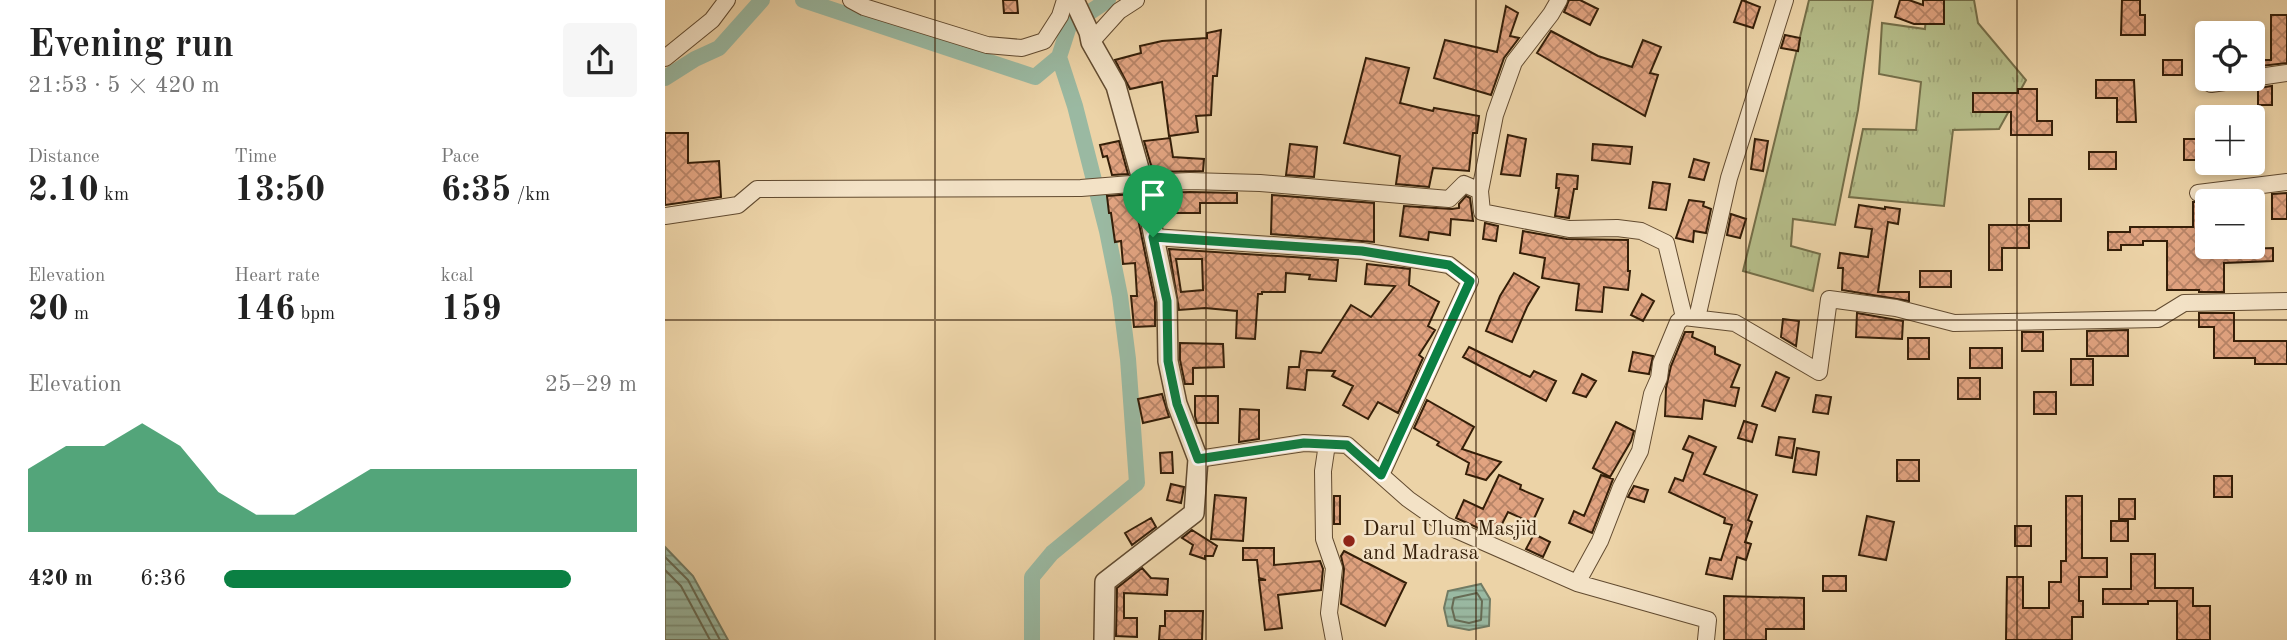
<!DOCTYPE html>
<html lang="en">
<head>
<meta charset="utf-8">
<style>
  :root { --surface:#fff; --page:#f6f6f6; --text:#222; --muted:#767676; --accent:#0b8043 }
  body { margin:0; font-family:"Old Standard TT",serif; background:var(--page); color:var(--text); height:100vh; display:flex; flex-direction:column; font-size:26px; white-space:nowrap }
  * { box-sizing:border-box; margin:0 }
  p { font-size:23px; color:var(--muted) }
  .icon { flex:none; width:38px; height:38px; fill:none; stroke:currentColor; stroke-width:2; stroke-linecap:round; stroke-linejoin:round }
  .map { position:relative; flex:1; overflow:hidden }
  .side { display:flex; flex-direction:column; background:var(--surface); width:665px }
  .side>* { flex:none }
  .controls { position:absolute; left:1530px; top:21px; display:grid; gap:14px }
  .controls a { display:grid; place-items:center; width:70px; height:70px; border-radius:7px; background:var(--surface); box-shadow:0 4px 10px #0003; font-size:35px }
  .pin { position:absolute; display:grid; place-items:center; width:60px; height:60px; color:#fff; margin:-72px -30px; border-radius:50% 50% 50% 0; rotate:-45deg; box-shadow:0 0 7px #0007 }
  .pin .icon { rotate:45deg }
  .round { display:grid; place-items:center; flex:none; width:74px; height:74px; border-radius:7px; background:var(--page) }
  .summary { display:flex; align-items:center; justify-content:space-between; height:119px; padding:0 28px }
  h1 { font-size:38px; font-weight:800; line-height:52px }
  .stats { display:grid; grid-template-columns:repeat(3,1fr); gap:10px; height:119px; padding:7px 28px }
  .stats div { display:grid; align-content:center }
  .stats b { font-size:35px; font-weight:800 }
  .stats small { font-size:19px; font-weight:400 }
  .stats p { font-size:19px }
  .chart { height:196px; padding:14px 28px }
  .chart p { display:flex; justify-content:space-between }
  .chart svg { width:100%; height:126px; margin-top:7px; fill:var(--accent); opacity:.7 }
  ul { padding:0 28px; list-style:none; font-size:23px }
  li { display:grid; grid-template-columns:112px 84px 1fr; align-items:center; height:52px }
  li i { height:18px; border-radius:9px; background:var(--accent) }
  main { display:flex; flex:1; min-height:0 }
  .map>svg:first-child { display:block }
  .park { fill:url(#park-tufts); stroke:#746e48; stroke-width:2 }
  .water { fill:url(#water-rules); stroke:#717b64; stroke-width:2 }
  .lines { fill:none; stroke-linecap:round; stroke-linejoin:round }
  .shore { stroke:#676c55; stroke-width:2 }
  .canal { stroke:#9ab9a2; stroke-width:16 }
  .building { fill:url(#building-cross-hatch); stroke:#341e08; stroke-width:2; fill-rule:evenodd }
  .minor-casing { stroke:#624b30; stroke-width:18 }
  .tertiary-casing { stroke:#624b30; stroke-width:22 }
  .minor { stroke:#f3e2c6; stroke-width:16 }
  .tertiary { stroke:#f3e2c6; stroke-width:19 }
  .route-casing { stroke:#fff; stroke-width:14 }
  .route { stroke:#0b8043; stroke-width:9 }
  .grid { fill:none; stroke:#341e08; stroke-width:2; stroke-opacity:0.55 }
  .poi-dot { fill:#8f2418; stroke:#f3e2c6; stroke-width:2.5 }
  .labels { text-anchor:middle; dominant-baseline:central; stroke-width:5; stroke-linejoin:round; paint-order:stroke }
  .poi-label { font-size:21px; fill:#341e08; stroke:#f3e2c6; text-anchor:start }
</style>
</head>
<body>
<main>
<section class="side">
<div class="summary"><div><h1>Evening run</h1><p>21:53 · 5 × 420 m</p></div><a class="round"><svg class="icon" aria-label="share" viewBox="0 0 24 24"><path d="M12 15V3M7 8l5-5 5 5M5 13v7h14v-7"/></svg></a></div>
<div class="stats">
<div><p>Distance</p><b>2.10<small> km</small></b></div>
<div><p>Time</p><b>13:50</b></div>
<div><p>Pace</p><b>6:35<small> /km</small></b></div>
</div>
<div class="stats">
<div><p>Elevation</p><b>20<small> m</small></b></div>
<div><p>Heart rate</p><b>146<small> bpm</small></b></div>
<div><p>kcal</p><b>159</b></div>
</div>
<div class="chart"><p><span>Elevation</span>25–29 m</p>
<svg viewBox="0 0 160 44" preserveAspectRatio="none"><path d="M0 44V22L10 14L20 14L30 6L40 14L50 30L60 38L70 38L80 30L90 22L100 22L110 22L120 22L130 22L140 22L150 22L160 22V44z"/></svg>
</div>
<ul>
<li><b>420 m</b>6:36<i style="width:84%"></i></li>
</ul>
</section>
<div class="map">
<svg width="1622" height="640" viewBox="0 0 1622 640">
  <defs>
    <pattern id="park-tufts" width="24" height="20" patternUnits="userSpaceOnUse" patternTransform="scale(1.75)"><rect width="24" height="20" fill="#b5bd89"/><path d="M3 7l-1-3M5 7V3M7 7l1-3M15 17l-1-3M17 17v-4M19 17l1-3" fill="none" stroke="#9ca275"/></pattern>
    <pattern id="water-rules" width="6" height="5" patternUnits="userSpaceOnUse" patternTransform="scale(1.75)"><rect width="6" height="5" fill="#9ab9a2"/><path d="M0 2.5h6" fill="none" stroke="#7e9682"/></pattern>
    <pattern id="building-cross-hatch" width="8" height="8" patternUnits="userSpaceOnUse" patternTransform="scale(1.75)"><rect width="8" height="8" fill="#e1a380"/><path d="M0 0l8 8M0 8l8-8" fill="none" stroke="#b78467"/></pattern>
  </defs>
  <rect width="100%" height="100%" fill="#ecd3a7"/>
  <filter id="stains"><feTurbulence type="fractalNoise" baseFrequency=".00286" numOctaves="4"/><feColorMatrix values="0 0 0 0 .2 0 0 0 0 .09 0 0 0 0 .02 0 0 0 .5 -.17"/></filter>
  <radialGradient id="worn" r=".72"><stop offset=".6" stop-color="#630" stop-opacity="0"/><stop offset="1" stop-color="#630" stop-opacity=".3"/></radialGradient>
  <path class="park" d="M1144,0H1208L1193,110L1170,225L1128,219L1126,246L1155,254L1148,291L1078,271Z
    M1262,0H1309L1313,23L1361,80L1334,129L1288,130L1279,206L1184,197L1198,129L1251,130L1256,82L1214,74L1217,23L1260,29Z"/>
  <path class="water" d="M0,547L28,576L63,640H0Z
    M816,584L825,599L824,626L804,630L783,626L779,608L783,591Z"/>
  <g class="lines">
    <path class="shore" d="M0,557L23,580L55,640
      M0,570L16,586L45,640
      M812,593L817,601L816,620L804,623L790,620L787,608L789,598Z"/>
    <path class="canal" d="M138,0L370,77L394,57L404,26L443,0
      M0,78L30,59L54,48L97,0
      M367,640V577L387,553L472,483L463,359L455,296L442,231L410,106L394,57"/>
  </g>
  <path class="building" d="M338,0H352L353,13H339Z
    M904,0H915L933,9L925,25L899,12Z
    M1077,0L1095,7L1088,28L1069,22Z
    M1235,0H1244L1258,5V0H1279V24H1249L1230,17Z
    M1457,0H1475V15H1480V35H1456Z
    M841,6L853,13L845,36L854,38L839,58L826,95L769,78L780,40L832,52Z
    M1606,15H1622V63L1587,67V60H1606Z
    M556,30L552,76H548L546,115L531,116L533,132L504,136L497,82L465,89L450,60L476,53L475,46L497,41L542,38V33Z
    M886,31L933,56L967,67L978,40L996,47L985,73L993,75L980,116L872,53Z
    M1120,35L1135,38L1133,51L1116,48Z
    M701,58L744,68L735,103L768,111L769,108L814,116L812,133H808L804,171L768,168L764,187L731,184L735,156L679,143Z
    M1498,60H1517V75H1498Z
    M1431,80H1469L1471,122H1452V98H1431Z
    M1607,86V105H1593V88Z
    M1353,89H1372V121H1387V135H1346V112H1308V93H1353Z
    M0,133H23V163L54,161L56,197L0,205Z
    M843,135L861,139L855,176L836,174Z
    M505,138L508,157L539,159L538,171L488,172L479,141Z
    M1090,139L1103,141L1098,171L1086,169Z
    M1519,139H1542V160H1519Z
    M454,141L463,174L447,175L442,156L438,157L435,145Z
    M625,144L652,147L649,177L621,175Z
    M928,144L967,147L965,164L927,160Z
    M1424,152H1451V169H1424Z
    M1029,159L1044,163L1039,180L1024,177Z
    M892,174L913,176L912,189H909L904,218L890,216L894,188H891Z
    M988,182L1005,184L1001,210L984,208Z
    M525,192L572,193V203H535V213H497L493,193Z
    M1622,193V219H1607V194Z
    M468,194L490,302V326L469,327L466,296H472L470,263L458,264L456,241L450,242L446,213H444L442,196Z
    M607,195L709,203V242L606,234Z
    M801,196L805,198L808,221L786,219L785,235L764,232L763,240L735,236L739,206L787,209L794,208V204Z
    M1364,199H1396V221H1364Z
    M1024,200L1039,202L1038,206L1046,209L1041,233L1029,231L1028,242L1011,238Z
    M1528,202H1542V250L1608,248V261L1559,263V292H1534V290H1502V241H1478V245H1456V250H1443V232H1465V227H1528Z
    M1194,205L1220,209V207L1235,209L1233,224L1223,222L1213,292H1244V301L1177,290L1178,268H1173L1175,253L1203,257L1207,229L1190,227Z
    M1066,214L1081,219L1075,238L1062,235Z
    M820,223L833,226L831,241L818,239Z
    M1324,225H1364V248H1337V270H1324Z
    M858,231L902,239L963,240V271H965L963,290L939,287L937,312L911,310L914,284L877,278L880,258L855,253Z
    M504,249L673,260L671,281L644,279L645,275L621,273L620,292H597V294H593L590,339L571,338L572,311L540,308L514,310ZM511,259H537L538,290L516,292Z
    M702,264L745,269L744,285L774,302L763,326L770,330L754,355L758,358L733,413L713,402L703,419L678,405L688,386L667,376L670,371L642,370L640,390L622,388L624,367H634L636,351L656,353L686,305L706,317L730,286L700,284Z
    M1255,271H1286V287H1255Z
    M849,273L874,287L862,307L847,342L821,331L835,296Z
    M977,294L989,301L978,321L966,315Z
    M1192,313L1238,321L1237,339L1191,337Z
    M1534,313H1569V341H1622V364H1590V358H1549V327H1534Z
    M1118,319L1134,321L1131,346L1116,337Z
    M1463,330V356H1422V331Z
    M1020,332H1028L1027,337L1050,347V354L1075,365L1066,387L1074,388L1070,406L1039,400L1037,419L1000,416L1001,388L1006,366Z
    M1357,332H1378V351H1357Z
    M1243,338H1264V359H1243Z
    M515,343L558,344L559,367L528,368V384H520L515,360Z
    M804,347L865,377L869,371L891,381L881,401L798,357Z
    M1305,348H1337V368H1305Z
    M968,352L988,356L984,374L964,371Z
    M1406,359H1428V385H1406Z
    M1111,372L1124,378L1110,411L1097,406Z
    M917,374L931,381L921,397L908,393Z
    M1293,378H1315V399H1293Z
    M1369,392H1391V414H1369Z
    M497,394L504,417L478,423L473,399Z
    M1151,395L1166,397L1163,414L1148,412Z
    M530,396H553V423H532L530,416Z
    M762,400L809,427L797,449L836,462L821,480L801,474L804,463L772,445L774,442L749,428Z
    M575,409L594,410V439L574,442Z
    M1079,421L1092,425L1087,442L1073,438Z
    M951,422L969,431L966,441L945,477L928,468Z
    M1024,436L1051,447L1039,474L1092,495L1083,520L1087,522L1080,542L1086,544L1081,560L1072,557L1067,579L1041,574L1045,558L1056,560L1067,525L1059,523L1060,518L1004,492L1010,478L1018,481L1028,453L1018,449Z
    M1114,437L1130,439L1127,458L1111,455Z
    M1132,448L1154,452L1151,475L1128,472Z
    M507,452L508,473H496L495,453Z
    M1232,460H1254V481H1232Z
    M834,475L856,485L855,489L878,499L867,523L843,512L831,536L791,518L799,500L818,509Z
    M936,475L948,479L927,533L904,523L909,511L919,516Z
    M1549,476H1567V497H1549Z
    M506,484L519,487L516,503L502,500Z
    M969,486L983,490L979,502L963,497Z
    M550,495L581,498L578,541L546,539Z
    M669,496H675V524H669Z
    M1401,496H1417V558H1442V577H1414V601H1418V617H1407V640H1341L1342,577H1358V608H1384V582H1396V561H1401Z
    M1454,499H1470V519H1454Z
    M1202,516L1229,522L1221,560L1194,555Z
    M486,518L491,527L467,545L460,533Z
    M1446,521H1463V541H1446Z
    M1350,526H1366V546H1350Z
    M527,530L552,546L548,556H540V559L525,554L528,545L517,538Z
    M869,534L885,542L878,557L861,549Z
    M578,548H609V565L655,561L658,569L656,590L613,595L617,628L600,630L594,580H601L594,578L592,560H578Z
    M679,551L741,583L720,626L676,604L679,569L676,556Z
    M1466,554H1490V588H1528V606H1545V640H1512V601H1483V604H1438V589H1466Z
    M477,568L486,578L503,579L502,595L459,593V618H472V637L451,636L452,588Z
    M1158,576H1181V591H1158Z
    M1059,596L1139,598V629H1101V640H1059Z
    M500,611H538L537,640H494L495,626H500Z"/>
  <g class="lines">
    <defs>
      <path id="minor" d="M186,0L199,7L322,45L357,48L379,41L395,16L400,0
        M426,42L454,11L471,0
        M0,58L47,20L62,0
        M1587,78L1622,73
        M1546,84L1580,79
        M815,191L830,115L849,62L886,14L894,0
        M1533,193L1622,182
        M0,216L73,205L92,189L416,188L478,183L525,181L595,183L784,199L799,184L815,191L817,212L904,229L952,228L976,231L1001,243L1019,317L1070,323L1154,372L1164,299L1231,308L1289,323L1493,319L1519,303L1622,301
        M488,237L697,251L784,265L805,281L716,475
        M1032,318L1064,178L1120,0
        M662,444L658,471L659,539L669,568L664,613L669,640
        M533,459L639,443L682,445L743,499L780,525L912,583L1043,620L1041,640
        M912,583L935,541L956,487L975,451L987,394L994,378L996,363L1013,322L1019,317"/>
      <path id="tertiary" d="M409,0L424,32L426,42L451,86L478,183L502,301L503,361L512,404L533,459L529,513L440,582L439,640"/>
    </defs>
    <use href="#minor" class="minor-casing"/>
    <use href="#tertiary" class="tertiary-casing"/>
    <use href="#minor" class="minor"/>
    <use href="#tertiary" class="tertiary"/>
  </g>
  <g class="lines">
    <defs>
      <path id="route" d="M488,237L697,251L784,265L805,281L716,475L682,445L639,443L533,459L512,404L503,361L502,301Z"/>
    </defs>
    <use href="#route" class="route-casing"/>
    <use href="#route" class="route"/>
  </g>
  <path class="grid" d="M270,0V640M541,0V640M811,0V640M1081,0V640M1352,0V640M0,320H1622"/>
  <circle class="poi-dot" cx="684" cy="541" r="7"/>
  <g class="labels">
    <g class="poi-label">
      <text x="698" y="529">Darul Ulum Masjid<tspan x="698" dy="24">and Madrasa</tspan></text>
    </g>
  </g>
  <rect width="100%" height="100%" filter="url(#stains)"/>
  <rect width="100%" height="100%" fill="url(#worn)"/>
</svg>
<div class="controls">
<a><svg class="icon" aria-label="locate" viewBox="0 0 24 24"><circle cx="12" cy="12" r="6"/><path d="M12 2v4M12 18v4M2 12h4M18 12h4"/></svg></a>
<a>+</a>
<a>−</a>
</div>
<div class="pin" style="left:488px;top:237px;background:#1e9e55"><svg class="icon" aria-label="arrive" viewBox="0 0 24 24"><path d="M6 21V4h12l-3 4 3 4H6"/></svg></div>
</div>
</main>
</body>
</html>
